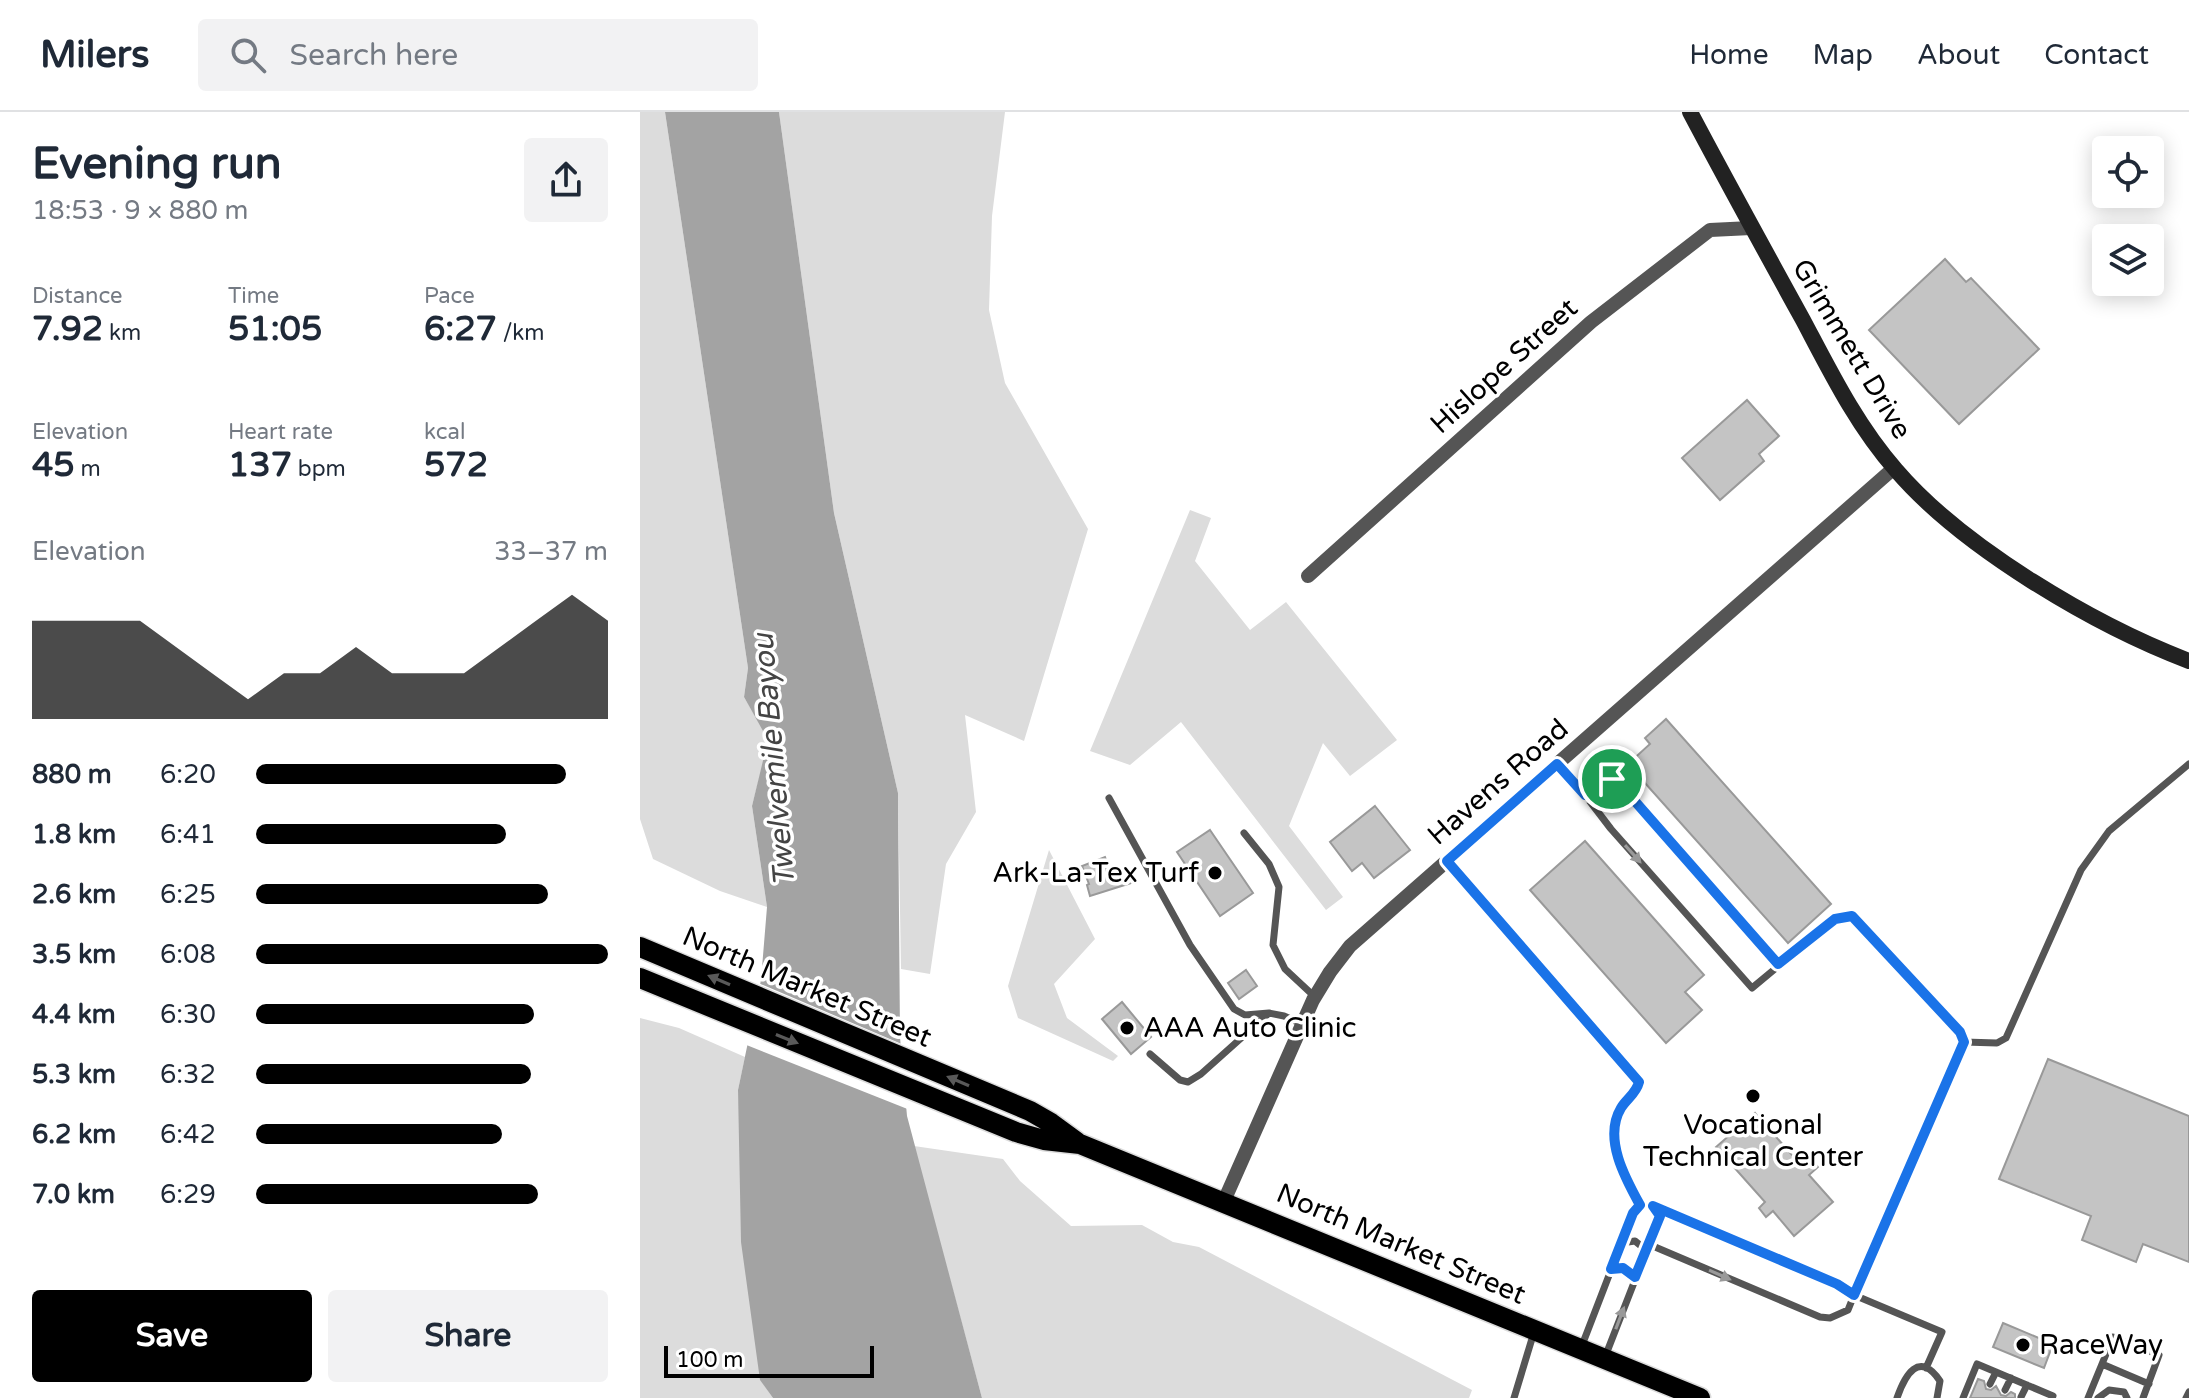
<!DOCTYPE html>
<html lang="en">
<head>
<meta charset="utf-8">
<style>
  :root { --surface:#fff; --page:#f2f2f3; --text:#1f2937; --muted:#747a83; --line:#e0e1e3; --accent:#000 }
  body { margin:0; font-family:"Varela Round",sans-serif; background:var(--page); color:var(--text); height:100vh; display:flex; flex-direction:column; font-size:30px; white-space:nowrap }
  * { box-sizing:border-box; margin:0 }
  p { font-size:26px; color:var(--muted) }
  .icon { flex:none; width:44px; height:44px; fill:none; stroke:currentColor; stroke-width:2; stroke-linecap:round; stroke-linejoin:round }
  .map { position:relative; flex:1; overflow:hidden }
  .panel { display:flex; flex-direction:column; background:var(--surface); width:640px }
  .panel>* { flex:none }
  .buttons { position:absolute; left:1452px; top:24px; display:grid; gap:16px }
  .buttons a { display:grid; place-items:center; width:72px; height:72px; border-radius:8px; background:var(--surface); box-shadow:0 4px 20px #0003; font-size:40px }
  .scale { position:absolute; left:24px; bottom:20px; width:210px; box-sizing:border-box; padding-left:8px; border:4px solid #000; border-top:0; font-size:22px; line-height:28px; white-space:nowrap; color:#000; -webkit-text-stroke:6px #fff; paint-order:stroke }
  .pin { position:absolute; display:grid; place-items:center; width:68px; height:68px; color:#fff; margin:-34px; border:4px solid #fff; border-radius:50%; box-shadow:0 2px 8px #0007 }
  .round { display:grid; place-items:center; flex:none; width:84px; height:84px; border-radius:8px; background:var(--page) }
  .headline { display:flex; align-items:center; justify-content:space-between; height:136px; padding:0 32px }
  h1 { font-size:44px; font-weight:700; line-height:60px }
  .figures { display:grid; grid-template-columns:repeat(3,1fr); gap:12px; height:136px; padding:8px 32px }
  .figures div { display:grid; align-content:center }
  .figures b { font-size:34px; font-weight:700 }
  .figures small { font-size:22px; font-weight:400 }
  .figures p { font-size:22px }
  .chart { height:224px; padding:16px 32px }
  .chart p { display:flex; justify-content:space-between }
  .chart svg { width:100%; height:144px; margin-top:8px; fill:var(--accent); opacity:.7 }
  .primary-button { display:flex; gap:16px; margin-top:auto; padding:16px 32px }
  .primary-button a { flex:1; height:92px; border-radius:8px; background:var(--accent); color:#fff; font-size:32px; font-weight:700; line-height:92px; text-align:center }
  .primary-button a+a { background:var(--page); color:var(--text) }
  ul { padding:0 32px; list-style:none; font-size:26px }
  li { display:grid; grid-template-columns:128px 96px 1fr; align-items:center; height:60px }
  li i { height:20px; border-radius:10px; background:var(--accent) }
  header { display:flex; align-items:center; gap:48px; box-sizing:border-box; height:112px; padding:0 40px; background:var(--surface); border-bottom:2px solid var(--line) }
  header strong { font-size:38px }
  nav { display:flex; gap:44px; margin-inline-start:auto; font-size:28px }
  .search { width:560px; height:72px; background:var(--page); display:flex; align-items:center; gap:20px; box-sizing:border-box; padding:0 28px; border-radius:8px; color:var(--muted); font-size:30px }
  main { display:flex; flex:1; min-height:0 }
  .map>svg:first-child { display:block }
  .green { fill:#dcdcdc }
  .water { fill:#a3a3a3 }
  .pier { fill:#fff }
  .building { fill:#c4c4c4; stroke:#999; stroke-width:2 }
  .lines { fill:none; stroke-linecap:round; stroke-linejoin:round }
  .primary-casing { stroke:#dbdbdb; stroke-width:23 }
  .lane { stroke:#555; stroke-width:7 }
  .street { stroke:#555; stroke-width:14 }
  .secondary { stroke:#222; stroke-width:16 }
  .primary { stroke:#000; stroke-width:20 }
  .oneway { fill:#999 }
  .oneway2 { fill:#595959 }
  .route-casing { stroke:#fff; stroke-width:16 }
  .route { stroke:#1a73e8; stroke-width:10 }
  .poi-dot { fill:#000; stroke:#fff; stroke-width:3 }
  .labels { text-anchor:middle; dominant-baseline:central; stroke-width:7; stroke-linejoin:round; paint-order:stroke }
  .street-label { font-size:28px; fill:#000; stroke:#fff }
  .poi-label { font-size:28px; fill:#000; stroke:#fff; text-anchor:start }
  .water-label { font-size:30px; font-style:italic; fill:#444; stroke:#fff }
</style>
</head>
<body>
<header>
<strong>Milers</strong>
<div class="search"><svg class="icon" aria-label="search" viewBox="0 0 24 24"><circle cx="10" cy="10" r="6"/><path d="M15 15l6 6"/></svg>Search here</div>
<nav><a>Home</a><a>Map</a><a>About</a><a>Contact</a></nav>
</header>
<main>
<section class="panel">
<div class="headline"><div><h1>Evening run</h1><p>18:53 · 9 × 880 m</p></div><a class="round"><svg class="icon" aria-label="share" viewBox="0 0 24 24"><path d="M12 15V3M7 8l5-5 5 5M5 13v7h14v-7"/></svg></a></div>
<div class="figures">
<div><p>Distance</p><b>7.92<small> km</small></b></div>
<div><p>Time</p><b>51:05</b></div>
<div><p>Pace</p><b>6:27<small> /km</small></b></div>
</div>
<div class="figures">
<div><p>Elevation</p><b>45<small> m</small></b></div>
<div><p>Heart rate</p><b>137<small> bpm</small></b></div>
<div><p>kcal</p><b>572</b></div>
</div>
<div class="chart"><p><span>Elevation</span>33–37 m</p>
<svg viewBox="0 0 160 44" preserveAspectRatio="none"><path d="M0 44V14L10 14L20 14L30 14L40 22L50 30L60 38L70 30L80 30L90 22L100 30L110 30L120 30L130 22L140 14L150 6L160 14V44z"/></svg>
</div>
<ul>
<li><b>880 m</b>6:20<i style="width:88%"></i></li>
<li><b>1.8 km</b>6:41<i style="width:71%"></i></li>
<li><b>2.6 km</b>6:25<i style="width:83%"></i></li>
<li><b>3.5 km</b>6:08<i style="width:100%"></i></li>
<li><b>4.4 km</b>6:30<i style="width:79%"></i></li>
<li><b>5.3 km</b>6:32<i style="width:78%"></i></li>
<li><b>6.2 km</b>6:42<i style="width:70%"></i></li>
<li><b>7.0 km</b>6:29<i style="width:80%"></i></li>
</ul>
<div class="primary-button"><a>Save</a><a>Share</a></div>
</section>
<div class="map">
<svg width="1549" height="1286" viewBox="0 0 1549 1286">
  <rect width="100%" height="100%" fill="#fff"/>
  <path class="green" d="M0,0H25L108,556L104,585L129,628L112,694L127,795L80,779L13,747L0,707Z
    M139,0H365L352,104L349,198L365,271L448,417L384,629L325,603L336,700L306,752L290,862L261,857L258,681L194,401Z
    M550,398L571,406L555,449L610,518L646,490L757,628L710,664L683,631L649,714L703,785L686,798L541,610L490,653L450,639Z
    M409,738L455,827L414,872L427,906L478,944L473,949L378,906L368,874Z
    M0,906L39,916L105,945L98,978L120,1267L133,1286H0Z
    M274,1034L363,1047L380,1069L431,1114L502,1113L533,1130L559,1135L832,1278L829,1286H342Z"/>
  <path class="water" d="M25,0H139L194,401L258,681L260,925L267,1004L342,1286H133L120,1268L101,1130L98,978L121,868L127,795L112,694L128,628L104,585L108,556Z"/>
  <path class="pier" d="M116,870L264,933L270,998L104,932Z"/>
  <path class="building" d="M1305,147L1326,170L1331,166L1399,237L1319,312L1229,218Z
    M1107,288L1139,324L1119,342L1124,349L1080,388L1042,346Z
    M1026,607L1191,792L1148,831L988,652L1010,632L1005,626Z
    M735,694L770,738L734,766L722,751L712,759L690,730Z
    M570,718L613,781L580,804L537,740Z
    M945,729L1064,863L1045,880L1062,898L1026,931L890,778Z
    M465,745L472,764L488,759L491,771L450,784L447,773L449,772L442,754Z
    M606,858L617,874L599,887L588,871Z
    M482,890L511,925L491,942L462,907Z
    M1408,947L1549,1004V1150L1503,1132L1496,1150L1442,1128L1451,1104L1359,1067Z
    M1115,1001L1159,1051L1168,1044L1178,1055L1169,1063L1193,1090L1154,1124L1133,1099L1126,1105L1119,1096L1125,1090L1076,1035Z
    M1363,1211L1413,1232L1404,1256L1353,1235Z
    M1338,1267L1344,1269L1346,1277L1351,1278L1356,1274L1361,1283L1366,1284L1371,1280L1375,1282V1286H1330Z"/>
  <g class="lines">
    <defs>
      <path id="primary" d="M0,835L390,999L411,1011L437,1030
        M0,866L376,1020L404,1028L440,1032L1060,1286"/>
    </defs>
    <use href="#primary" class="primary-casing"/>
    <path class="lane" d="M917,652L945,683
      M469,686L550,833L594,897L605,903L629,901L644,904L662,912
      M604,721L629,752L639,775L633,833L645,857L675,885
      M807,749L999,970C996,982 987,986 981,996C963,1026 985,1066 1000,1093
      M1138,852L978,670C965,664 950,671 945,683L971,717L1112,876L1195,807L1212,804L1320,920L1324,930L1214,1183L1302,1220L1286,1256
      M1324,930L1357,931L1366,926L1441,758L1469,719L1549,652
      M510,942L540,968L548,970L561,962L627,903
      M981,1131L995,1129L1006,1138
      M1008,1132L1180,1205L1190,1206L1208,1198L1214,1183L1210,1178L1197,1172L1013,1094
      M971,1157L983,1156L995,1165
      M941,1236L993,1101L1000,1093L1013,1094L1020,1104L965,1245
      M1462,1252L1473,1225L1519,1243L1503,1286
      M1350,1272L1356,1260
      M1365,1278L1371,1266
      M1381,1285L1387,1273
      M874,1286L894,1220
      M1257,1286C1265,1263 1279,1238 1300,1269L1297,1286
      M1323,1286L1337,1252L1413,1284L1412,1286
      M1448,1286L1462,1252L1509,1272
      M1458,1286L1469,1278L1484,1280L1487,1286
      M1546,1286L1549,1280"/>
    <path class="street" d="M668,464L951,210L1070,118L1111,116
      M584,1089L673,888L690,860L710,834L1254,356"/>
    <path class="secondary" d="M1050,0C1087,70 1125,139 1163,208C1190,259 1217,314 1256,358C1322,435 1454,513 1549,549"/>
    <use href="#primary" class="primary"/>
  </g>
  <defs><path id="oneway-solid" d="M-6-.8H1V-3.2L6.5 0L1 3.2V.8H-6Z" transform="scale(2)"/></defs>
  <g class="oneway">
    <use href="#oneway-solid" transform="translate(993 742) rotate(48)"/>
    <use href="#oneway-solid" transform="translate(1080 1163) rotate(24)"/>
    <use href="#oneway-solid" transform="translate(980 1206) rotate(-69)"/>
  </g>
  <g class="oneway2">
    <use href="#oneway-solid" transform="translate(79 868) rotate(-157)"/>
    <use href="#oneway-solid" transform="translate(147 927) rotate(22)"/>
    <use href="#oneway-solid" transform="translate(318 969) rotate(-157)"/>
  </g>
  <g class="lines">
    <defs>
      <path id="route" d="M917,652L945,683C950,670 965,664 978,670L1138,852L1195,807L1212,804L1320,920L1324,930L1214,1183L1197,1172L1013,1094L1020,1104L995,1165L983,1156L971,1157L993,1101L1000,1093C985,1066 963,1026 981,996C987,986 996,982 999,970L807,749Z"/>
    </defs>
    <use href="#route" class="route-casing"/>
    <use href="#route" class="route"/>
  </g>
  <g class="poi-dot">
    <circle cx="575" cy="761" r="8"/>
    <circle cx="487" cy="916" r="8"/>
    <circle cx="1113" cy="984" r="8"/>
    <circle cx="1383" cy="1233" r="8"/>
  </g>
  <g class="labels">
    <g class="street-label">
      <text transform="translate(1212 237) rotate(59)">Grimmett Drive</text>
      <text transform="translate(864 254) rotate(-42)">Hislope Street</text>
      <text transform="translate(858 670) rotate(-41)">Havens Road</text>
      <text transform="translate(167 875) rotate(23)">North Market Street</text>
      <text transform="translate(761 1132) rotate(23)">North Market Street</text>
    </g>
    <g class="poi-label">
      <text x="559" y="761" text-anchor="end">Ark-La-Tex Turf</text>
      <text x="503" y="916">AAA Auto Clinic</text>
      <text x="1113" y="1013" text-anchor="middle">Vocational<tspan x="1113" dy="32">Technical Center</tspan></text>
      <text x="1399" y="1233">RaceWay</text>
    </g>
    <g class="water-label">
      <text transform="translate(134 648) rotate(-95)">Twelvemile Bayou</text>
    </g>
  </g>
</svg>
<div class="buttons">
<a><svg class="icon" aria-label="locate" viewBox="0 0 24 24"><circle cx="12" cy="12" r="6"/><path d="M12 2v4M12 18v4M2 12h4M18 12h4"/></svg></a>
<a><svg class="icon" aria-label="layers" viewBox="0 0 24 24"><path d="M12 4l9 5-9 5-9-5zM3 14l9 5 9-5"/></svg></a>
</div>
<div class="scale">100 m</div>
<div class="pin" style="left:972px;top:667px;background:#1e9e55"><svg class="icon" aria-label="arrive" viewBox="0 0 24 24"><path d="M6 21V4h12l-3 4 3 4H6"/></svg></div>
</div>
</main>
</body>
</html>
